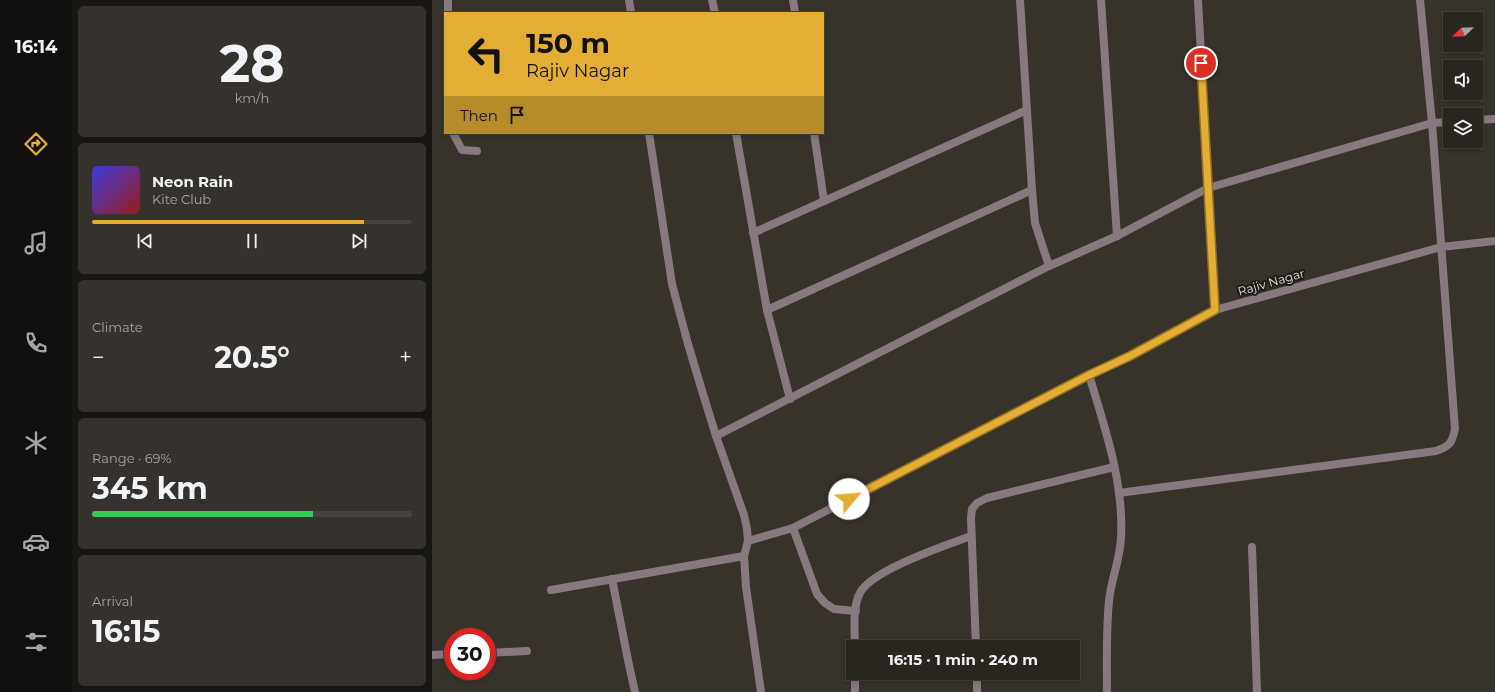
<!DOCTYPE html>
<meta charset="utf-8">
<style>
:root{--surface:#292620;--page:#35322d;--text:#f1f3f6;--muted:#a5a5a5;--line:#45433e;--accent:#e4ae35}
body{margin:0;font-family:Montserrat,sans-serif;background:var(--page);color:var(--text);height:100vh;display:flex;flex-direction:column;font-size:15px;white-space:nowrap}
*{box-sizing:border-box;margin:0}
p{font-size:13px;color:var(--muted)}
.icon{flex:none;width:22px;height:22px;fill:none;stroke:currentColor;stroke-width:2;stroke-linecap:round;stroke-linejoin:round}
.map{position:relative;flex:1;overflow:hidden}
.sheet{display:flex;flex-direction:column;gap:6px;padding:6px;background:#171512;width:360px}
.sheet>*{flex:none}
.top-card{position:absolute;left:12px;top:12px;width:380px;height:122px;border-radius:0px;box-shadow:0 2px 6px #0003,0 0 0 1px var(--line);background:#e4ae35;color:#111;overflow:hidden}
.needle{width:26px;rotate:247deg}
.fabs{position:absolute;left:1011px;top:12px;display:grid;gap:8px}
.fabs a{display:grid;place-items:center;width:40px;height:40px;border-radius:0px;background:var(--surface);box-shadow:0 2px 6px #0003,0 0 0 1px var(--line);font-size:20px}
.speed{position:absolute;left:12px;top:628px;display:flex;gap:8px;font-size:20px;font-weight:700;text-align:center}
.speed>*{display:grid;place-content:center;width:52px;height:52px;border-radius:50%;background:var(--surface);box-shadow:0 2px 6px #0003,0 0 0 1px var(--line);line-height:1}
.speed .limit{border:6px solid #d22;background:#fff;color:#111}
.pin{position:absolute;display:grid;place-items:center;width:34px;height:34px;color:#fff;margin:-17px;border:2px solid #fff;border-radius:50%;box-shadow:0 1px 4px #0007}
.me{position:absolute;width:44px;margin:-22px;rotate:63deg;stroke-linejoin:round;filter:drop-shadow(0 0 3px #0008)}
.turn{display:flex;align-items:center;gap:14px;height:84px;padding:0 16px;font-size:18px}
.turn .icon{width:52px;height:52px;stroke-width:2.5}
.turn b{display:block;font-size:28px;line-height:34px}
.then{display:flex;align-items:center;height:38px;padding:0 16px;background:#0003;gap:8px;font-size:15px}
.big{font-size:30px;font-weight:700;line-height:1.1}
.sheet .card{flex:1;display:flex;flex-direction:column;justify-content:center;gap:6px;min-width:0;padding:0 14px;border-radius:6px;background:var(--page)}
.sheet .dial{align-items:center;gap:0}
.dial b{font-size:52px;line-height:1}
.song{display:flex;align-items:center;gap:12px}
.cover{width:48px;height:48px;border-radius:6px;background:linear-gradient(135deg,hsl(240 70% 55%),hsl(0 70% 35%))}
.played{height:4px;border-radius:2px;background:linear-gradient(90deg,var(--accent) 85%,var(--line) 85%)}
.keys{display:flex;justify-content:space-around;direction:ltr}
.heat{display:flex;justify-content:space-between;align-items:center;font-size:22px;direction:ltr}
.charge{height:6px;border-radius:3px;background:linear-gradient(90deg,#34c759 69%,var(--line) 0)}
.trip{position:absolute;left:414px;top:640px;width:234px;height:40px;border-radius:0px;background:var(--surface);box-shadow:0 2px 6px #0003,0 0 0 1px var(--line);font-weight:700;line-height:40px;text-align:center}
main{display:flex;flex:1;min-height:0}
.menu{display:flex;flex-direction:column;width:72px;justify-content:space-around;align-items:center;background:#100f0d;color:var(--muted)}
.menu .icon{width:28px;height:28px}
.menu .active{color:var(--accent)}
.menu b{font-size:18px;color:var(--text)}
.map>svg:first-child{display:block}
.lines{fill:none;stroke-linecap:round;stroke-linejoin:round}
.street{stroke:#87797f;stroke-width:8}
.route-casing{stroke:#947122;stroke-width:10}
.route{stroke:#e4ae35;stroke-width:7}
.labels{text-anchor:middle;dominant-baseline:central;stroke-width:4;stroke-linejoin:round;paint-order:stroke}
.street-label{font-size:12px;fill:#e6e3de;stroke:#1d1b17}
</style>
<main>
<nav class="menu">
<b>16:14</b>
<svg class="icon active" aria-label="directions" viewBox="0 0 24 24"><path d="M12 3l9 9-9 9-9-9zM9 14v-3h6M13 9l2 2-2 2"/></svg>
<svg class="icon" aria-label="music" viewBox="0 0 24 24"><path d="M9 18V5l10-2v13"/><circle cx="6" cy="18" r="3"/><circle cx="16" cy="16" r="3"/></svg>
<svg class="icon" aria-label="phone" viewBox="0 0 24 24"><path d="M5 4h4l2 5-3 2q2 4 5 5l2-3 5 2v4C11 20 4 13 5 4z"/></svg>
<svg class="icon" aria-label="climate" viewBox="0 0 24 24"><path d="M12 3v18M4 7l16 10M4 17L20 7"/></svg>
<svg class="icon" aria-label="car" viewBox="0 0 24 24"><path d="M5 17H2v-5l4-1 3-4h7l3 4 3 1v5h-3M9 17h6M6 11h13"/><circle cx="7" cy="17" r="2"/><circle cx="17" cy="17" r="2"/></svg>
<svg class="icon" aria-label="filters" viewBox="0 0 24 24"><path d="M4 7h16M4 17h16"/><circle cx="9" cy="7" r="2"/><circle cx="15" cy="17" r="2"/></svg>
</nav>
<section class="sheet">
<div class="card dial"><b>28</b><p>km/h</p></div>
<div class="card">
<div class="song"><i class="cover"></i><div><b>Neon Rain</b><p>Kite Club</p></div></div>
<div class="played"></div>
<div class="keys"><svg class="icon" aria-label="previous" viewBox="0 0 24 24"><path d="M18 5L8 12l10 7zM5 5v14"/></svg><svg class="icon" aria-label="pause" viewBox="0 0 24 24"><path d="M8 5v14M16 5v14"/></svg><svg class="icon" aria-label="next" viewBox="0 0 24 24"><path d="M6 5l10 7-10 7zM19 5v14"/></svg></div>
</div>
<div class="card"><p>Climate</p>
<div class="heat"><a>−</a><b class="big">20.5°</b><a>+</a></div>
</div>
<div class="card"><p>Range · 69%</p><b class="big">345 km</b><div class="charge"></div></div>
<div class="card"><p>Arrival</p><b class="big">16:15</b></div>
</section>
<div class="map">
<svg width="1063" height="692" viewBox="0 0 1063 692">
<rect width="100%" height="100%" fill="#37332b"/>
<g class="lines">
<g class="street">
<polyline points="16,0 16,13"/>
<polyline points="197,0 199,13"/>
<polyline points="280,0 283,13"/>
<polyline points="361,0 363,13"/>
<polyline points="669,0 685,236"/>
<polyline points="766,0 783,310"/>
<polyline points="1044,120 1063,119"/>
<polyline points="21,133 30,150 45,151"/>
<polyline points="217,133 240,284 256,344 271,394 284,436 312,515 315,529 316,541 312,556 314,587 329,692"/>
<polyline points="304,133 335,310 600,190 588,0"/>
<polyline points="382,133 392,201"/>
<polyline points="600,190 603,223 617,266"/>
<polyline points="321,233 595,110"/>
<polyline points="335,310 358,399"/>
<path d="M657,375C673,428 692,483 689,538C688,560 679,580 677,601C674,631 675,662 675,692"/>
<polyline points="284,436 617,266 685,236 776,188 1000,123 1018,122"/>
<path d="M687,493L1004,451C1018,446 1020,443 1023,429L1000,123L988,0"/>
<polyline points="361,528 385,594 393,603 402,609 424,611"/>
<polyline points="316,541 361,528 657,375 698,356 783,310 1009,247 1063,241"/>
<polyline points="820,547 825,692"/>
<polyline points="180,579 197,665 203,692"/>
<polyline points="119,590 312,556"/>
<path d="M423,647C423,630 420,608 428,593C439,570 515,545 539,536"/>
<polyline points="544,647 539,518 540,509 545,503 555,498 682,467"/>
<polyline points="55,653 95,651"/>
<polyline points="0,655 21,654"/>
<polyline points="423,673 423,692"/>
<polyline points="545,673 545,692"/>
</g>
</g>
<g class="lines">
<defs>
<polyline id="route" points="417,499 657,375 698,356 783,310 769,63"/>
</defs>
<use href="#route" class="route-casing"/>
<use href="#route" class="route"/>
</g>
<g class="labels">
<g class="street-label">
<text transform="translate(839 282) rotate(-16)">Rajiv Nagar</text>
</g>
</g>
</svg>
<div class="fabs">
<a><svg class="needle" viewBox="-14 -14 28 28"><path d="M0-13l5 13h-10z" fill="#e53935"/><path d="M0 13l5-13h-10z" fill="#a5a5a5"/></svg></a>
<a><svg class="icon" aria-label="sound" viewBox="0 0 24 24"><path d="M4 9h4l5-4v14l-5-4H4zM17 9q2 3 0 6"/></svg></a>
<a><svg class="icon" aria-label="layers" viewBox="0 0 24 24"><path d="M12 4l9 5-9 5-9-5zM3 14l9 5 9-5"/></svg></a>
</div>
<div class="speed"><div class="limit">30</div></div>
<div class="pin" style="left:769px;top:63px;background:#d93025"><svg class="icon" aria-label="arrive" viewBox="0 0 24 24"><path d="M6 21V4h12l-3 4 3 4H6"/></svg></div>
<svg class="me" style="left:417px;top:499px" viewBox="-20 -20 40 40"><circle r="19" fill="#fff"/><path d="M0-13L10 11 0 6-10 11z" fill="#e4ae35"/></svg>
<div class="trip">16:15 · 1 min · 240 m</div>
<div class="top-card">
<div class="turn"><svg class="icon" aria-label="left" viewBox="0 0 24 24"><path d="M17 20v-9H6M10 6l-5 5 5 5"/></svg><div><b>150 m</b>Rajiv Nagar</div></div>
<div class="then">Then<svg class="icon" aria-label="arrive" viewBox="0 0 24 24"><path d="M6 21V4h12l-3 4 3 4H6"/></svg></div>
</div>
</div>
</main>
